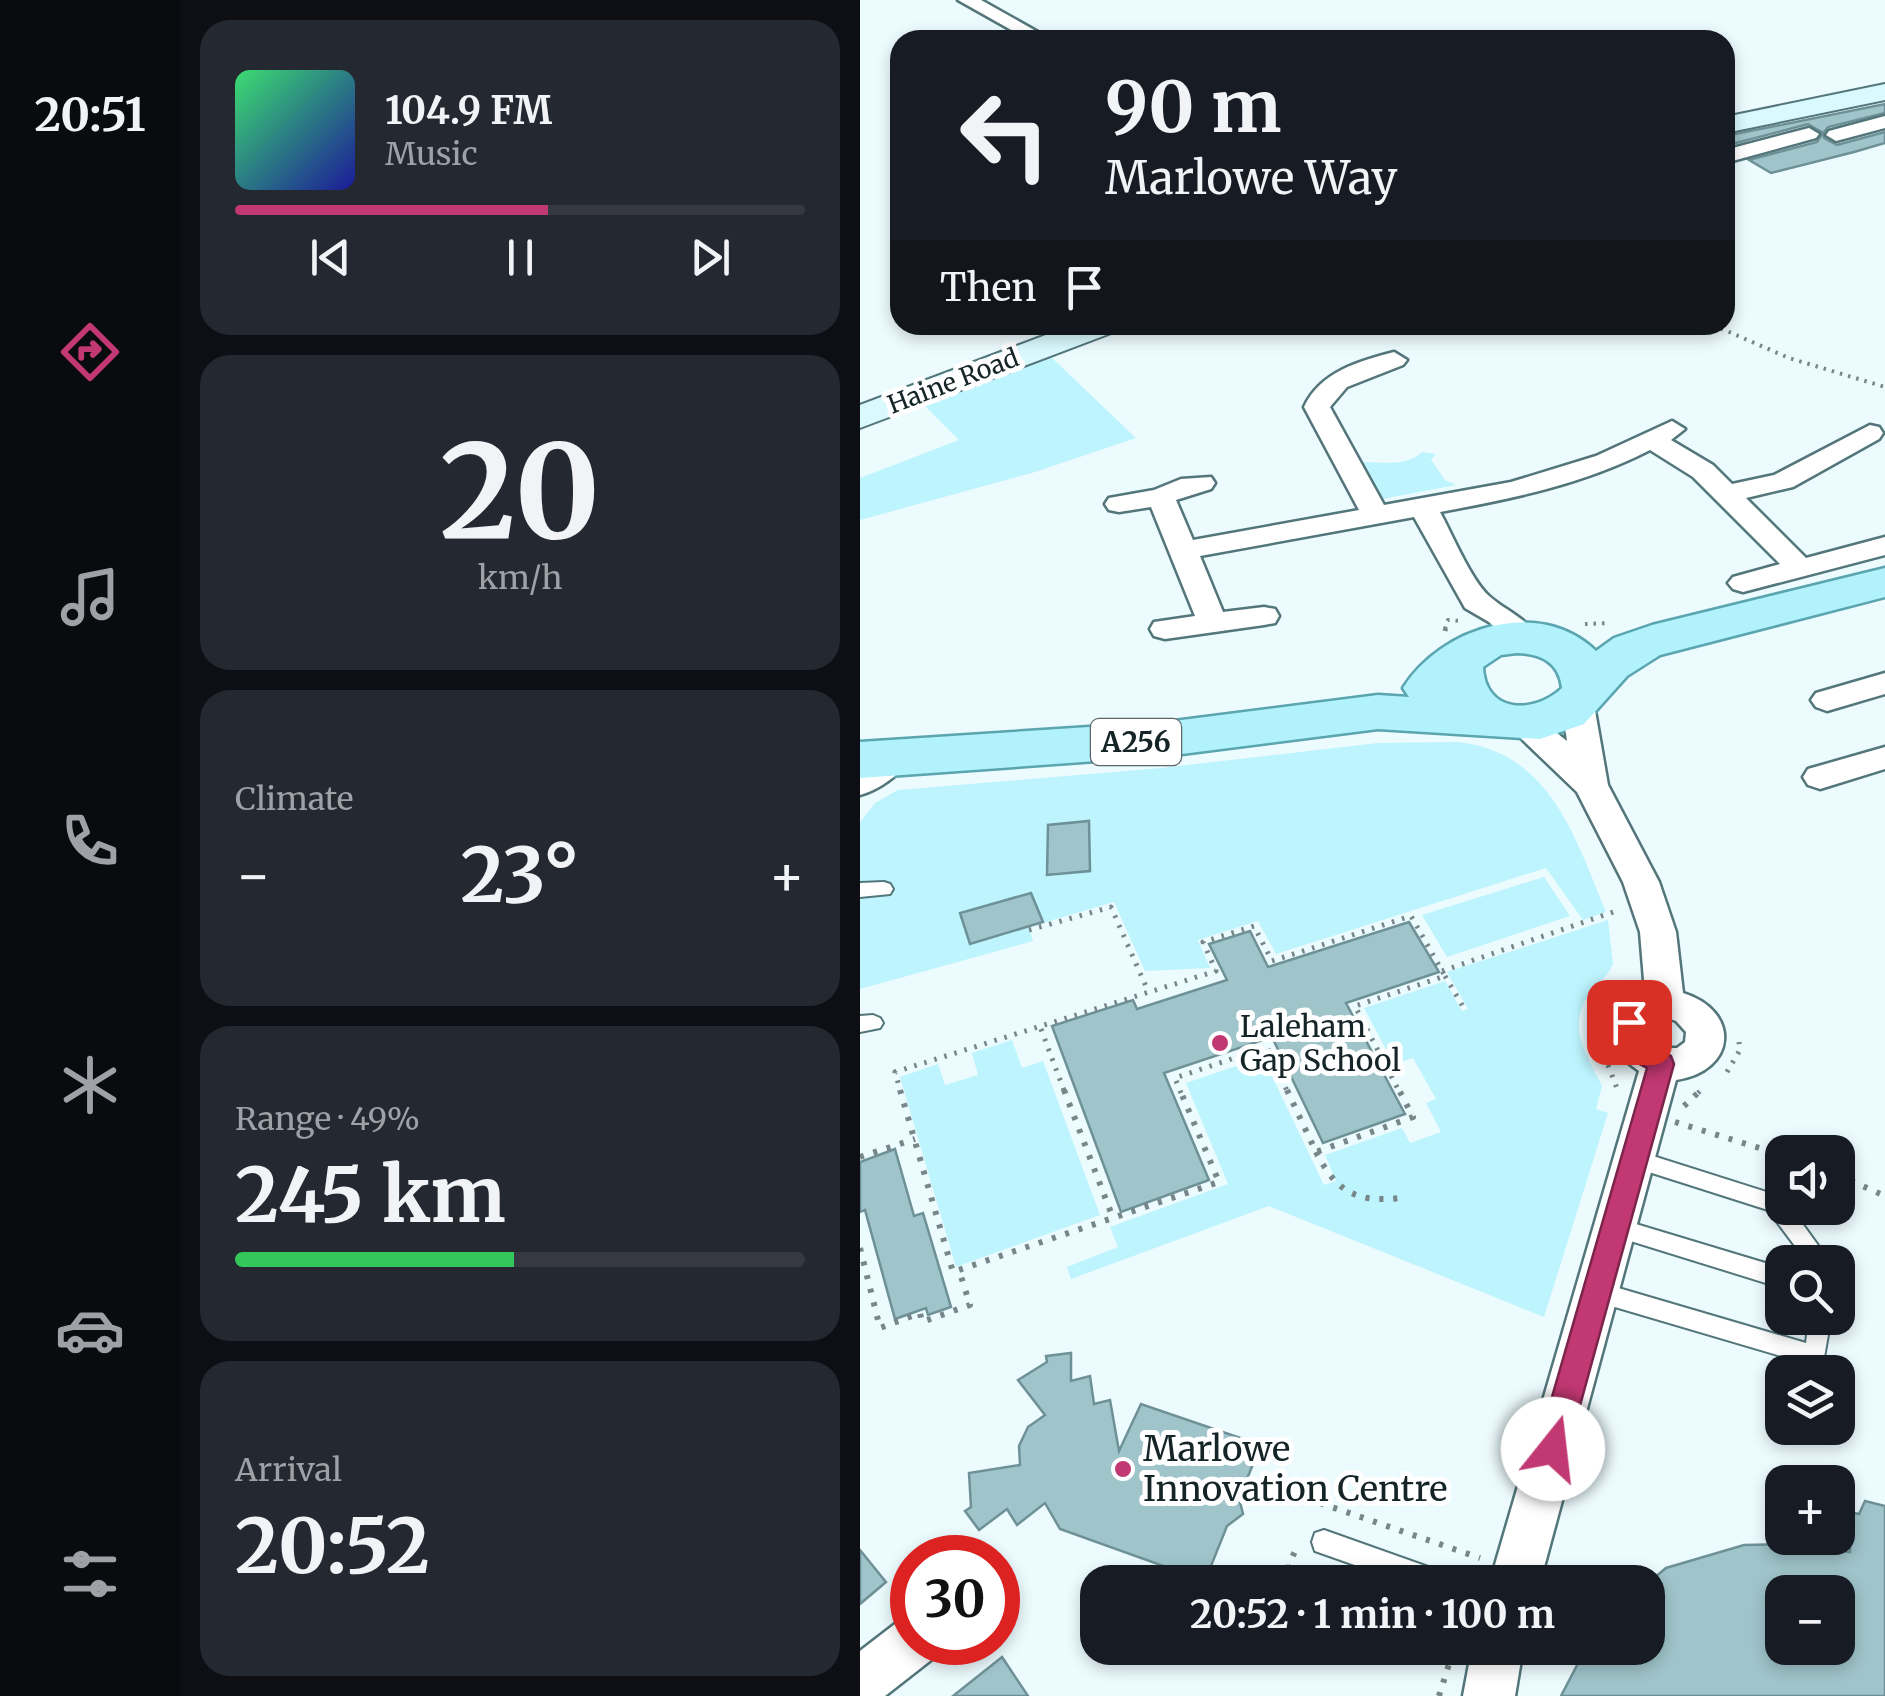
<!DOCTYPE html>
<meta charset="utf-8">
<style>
:root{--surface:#171b24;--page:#242831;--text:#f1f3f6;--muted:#9ea1a6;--line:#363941;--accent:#c13872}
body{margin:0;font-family:Merriweather,serif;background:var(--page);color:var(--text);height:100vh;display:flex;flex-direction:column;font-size:38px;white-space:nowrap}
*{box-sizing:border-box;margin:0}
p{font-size:32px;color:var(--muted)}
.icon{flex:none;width:55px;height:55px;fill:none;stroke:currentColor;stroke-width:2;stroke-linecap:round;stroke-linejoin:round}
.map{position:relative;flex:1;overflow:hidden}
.side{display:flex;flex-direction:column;gap:20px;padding:20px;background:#0d0f14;width:680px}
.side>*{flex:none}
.top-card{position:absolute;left:30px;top:30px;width:845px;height:305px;border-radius:30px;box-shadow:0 5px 15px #0003;background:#171b24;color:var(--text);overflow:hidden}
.tools{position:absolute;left:905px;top:1135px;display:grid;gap:20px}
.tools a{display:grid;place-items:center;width:90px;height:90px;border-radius:20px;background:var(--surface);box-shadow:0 5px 15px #0003;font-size:50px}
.speed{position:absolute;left:30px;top:1535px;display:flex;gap:20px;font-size:50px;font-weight:700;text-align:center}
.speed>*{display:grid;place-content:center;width:130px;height:130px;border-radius:50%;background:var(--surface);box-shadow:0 5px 15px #0003;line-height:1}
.speed .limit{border:15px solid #d22;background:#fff;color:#111}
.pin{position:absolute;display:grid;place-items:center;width:85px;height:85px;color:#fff;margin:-42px;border-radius:20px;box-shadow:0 5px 15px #0006}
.me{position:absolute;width:110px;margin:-55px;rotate:16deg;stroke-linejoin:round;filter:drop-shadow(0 0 8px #0008)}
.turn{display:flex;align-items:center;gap:35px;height:210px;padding:0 50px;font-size:45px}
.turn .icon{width:130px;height:130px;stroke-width:2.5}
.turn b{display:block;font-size:70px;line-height:85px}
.then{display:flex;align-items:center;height:95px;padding:0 50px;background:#0003;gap:20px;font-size:38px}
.big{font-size:75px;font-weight:700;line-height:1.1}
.side .widget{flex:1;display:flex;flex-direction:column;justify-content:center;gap:15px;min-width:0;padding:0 35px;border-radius:30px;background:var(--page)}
.side .dial{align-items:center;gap:0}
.dial b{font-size:130px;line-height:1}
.song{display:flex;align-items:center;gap:30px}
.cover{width:120px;height:120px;border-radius:15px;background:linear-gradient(135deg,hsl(140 70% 55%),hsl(240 70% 35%))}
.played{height:10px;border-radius:5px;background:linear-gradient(90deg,var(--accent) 55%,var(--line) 55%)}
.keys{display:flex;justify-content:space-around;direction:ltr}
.heat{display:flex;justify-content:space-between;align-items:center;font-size:55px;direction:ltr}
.charge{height:15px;border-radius:8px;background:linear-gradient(90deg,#34c759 49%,var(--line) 0)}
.trip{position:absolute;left:220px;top:1565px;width:585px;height:100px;border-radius:30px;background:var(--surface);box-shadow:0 5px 15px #0003;font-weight:700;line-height:100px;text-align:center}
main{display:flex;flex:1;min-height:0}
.dock{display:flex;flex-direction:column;width:180px;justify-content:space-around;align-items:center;background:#090b0e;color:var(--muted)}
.dock .icon{width:70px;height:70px}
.dock .active{color:var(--accent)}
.dock b{font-size:45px;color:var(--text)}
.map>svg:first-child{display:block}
.green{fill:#bdf4fd}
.building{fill:#9fc4ca;stroke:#6e9197;stroke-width:2.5;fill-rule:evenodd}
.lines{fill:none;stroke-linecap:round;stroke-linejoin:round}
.lane-casing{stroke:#53767b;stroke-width:4}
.street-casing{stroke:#53767b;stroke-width:5}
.secondary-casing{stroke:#53767b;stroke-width:4}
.primary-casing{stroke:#5aa5b0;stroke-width:5}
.path-far2{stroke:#778688;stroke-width:4;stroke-dasharray:2.5 6;stroke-linecap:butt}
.path-far1{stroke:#778688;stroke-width:5;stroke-dasharray:2.5 8;stroke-linecap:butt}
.path{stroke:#778688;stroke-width:6;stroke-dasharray:4 10;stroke-linecap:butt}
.lane{fill:#fff;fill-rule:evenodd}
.street{fill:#fff;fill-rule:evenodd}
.secondary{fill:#d9f9fe;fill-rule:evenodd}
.primary{fill:#b2f2fd;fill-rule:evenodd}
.route{fill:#c13872;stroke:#7d244a;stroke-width:2.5}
.poi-dot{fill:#c13872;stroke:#fff;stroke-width:4}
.labels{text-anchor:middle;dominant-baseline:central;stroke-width:10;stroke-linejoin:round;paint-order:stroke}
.far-street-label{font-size:25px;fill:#152426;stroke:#fff}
.shield{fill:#fff;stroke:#5b6667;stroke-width:2.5}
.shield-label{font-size:28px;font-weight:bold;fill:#152426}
.poi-label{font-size:30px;fill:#152426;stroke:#fff;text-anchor:start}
.near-poi-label{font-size:35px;fill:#152426;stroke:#fff;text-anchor:start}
</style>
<main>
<nav class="dock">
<b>20:51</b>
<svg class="icon active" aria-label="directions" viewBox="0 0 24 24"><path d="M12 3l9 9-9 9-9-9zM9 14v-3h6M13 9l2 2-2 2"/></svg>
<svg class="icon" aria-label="music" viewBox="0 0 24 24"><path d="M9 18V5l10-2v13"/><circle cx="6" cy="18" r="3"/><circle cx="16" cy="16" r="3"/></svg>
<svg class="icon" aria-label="phone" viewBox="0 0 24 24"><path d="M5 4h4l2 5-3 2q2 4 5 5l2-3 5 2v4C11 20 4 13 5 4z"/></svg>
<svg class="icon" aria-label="climate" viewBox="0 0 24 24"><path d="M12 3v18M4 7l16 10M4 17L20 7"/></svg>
<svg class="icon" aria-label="car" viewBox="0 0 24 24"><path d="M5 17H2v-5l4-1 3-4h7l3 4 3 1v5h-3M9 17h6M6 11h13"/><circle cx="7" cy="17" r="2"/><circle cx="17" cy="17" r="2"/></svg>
<svg class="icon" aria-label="filters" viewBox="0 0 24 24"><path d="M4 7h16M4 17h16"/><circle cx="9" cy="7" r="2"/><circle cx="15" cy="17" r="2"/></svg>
</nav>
<section class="side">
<div class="widget">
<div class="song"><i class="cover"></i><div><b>104.9 FM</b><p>Music</p></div></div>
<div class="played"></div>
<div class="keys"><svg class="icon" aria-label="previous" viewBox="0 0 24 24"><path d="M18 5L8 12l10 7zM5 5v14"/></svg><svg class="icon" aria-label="pause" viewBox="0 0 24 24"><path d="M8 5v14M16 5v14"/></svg><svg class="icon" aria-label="next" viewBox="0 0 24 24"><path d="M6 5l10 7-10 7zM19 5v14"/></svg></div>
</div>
<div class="widget dial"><b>20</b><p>km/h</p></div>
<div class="widget"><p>Climate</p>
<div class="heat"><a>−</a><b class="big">23°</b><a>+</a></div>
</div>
<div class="widget"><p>Range · 49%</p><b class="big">245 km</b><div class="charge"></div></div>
<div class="widget"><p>Arrival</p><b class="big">20:52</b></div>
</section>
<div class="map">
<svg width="1025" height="1696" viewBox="0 0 1025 1696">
<rect width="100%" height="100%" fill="#ecfbfe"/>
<g class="green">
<polygon points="180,354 192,358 276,438 175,472 0,520 0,478 99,440 60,401"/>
<path d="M562,452L576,454L571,460L585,480L596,485L522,499L502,462C521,462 547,467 562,452Z"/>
<path d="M598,742C690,752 715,837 746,912L723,920L686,868L416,954L398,921L338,940L350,968L285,971L254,902L169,927L173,941L0,989V822L15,803L38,790L301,768L518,743Z"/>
<polygon points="684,877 710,916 587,957 562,915"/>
<path d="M748,920L753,964C747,978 736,984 728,996C707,1028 727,1056 742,1086L736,1109L748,1113L684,1317L409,1206L211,1279L207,1267L258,1247L250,1227L368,1184L326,1083L403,1057L464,1185L476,1181L465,1155L542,1128L550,1143L581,1132L566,1103L576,1099L553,1058L534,1064L504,1008L585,981L602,1011L608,1009L587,972Z"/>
<polygon points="152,1040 162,1068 183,1061 240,1215 96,1267 40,1077 78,1064 85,1085 118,1075 112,1053"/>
</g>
<g class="building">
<polygon points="1025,104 1025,113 968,127 963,133 964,138 977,145 1025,132 1025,143 994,152 911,173 889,160 957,142 963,133 948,124 865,146 865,136"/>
<polygon points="229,821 230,871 187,875 188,825"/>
<polygon points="171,893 183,922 110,944 100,913"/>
<polygon points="549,922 579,972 486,1003 545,1114 463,1143 412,1037 304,1073 349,1180 261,1212 192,1026 273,1000 277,1009 367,980 349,944 390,931 408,967"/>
<polygon points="35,1149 54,1216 63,1213 91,1307 68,1315 66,1308 35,1319 5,1210 0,1212 0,1162"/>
<polygon points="211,1353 211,1381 230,1376 234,1404 250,1400 259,1451 281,1404 401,1445 379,1498 383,1514 367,1526 345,1581 200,1529 185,1503 157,1525 147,1509 119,1530 105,1511 111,1507 109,1473 160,1465 159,1446 168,1427 185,1415 158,1380 187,1362 186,1356"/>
<path d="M1005,1501L1025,1506V1696H701L726,1648H788V1583L806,1568L884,1545L938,1544L990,1552V1512L999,1514ZM922,1592H978V1648H922Z"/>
<polygon points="0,1550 26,1582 0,1604"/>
<polygon points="142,1657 168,1696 93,1696"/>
</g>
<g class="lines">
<defs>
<g id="lane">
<polygon points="24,882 30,884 33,889 30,894 0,897 0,883"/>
<polygon points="13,1015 20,1018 23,1023 20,1028 0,1032 0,1016"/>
<polygon points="774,1150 922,1197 922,1208 931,1208 970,1262 947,1262 908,1210 767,1165 764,1159 767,1153"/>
<polygon points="756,1218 922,1268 922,1288 748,1234 745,1227 748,1220"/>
<polygon points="738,1282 946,1343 949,1318 971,1318 963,1363 955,1366 738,1302 730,1299 727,1292 730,1285"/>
<polygon points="464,1530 585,1573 588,1582 543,1582 455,1551 452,1542 455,1533"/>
</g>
<g id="street">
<polygon points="98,0 121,0 192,40 169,40"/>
<polygon points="1025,116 1025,128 976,141 966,135 969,131"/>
<polygon points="949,128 959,134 956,138 865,163 865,150"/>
<path d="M534,352L547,360L543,365L487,387L470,407L524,505L651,482L736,456L812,421L825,429L811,440L853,465L872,484L914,475L1010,425L1019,427L1023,433L1019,439L933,487L886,498L946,558L1025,537V555L883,592L873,589L868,583L873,577L920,564L833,477L790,450C724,484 652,499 580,512C592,534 611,580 629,596C646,611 665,617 678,637L674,644H652L629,622L605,608L554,517L340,556L363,612L404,607L415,609L419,616L415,623L404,625L305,639L294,636L290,629L294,622L335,616L291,507L259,512L249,510L245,504L249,498L294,490L321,479L351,477L355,483L351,489L316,500L333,540L499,510L444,407C460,372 499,361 534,352Z"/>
<polygon points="1025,673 1025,694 967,711 956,707 951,700 956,693"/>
<path d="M718,694L729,697L734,705L748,785L799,882L816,932L823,993C881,1011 877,1071 816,1080L680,1582H630L779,1071L763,1059L750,1034C752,1010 763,999 785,992L780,932L763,882L717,792L644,722L649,714C672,708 689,728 707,741L702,705L707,697ZM805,1017L816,1021L826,1032L825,1042L817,1048H805L789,1033L794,1020Z"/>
<polygon points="1025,747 1025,769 960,789 948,785 943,777 948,769"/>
<path d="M33,748L45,751L50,759C40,775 18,790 0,795V766Z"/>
<polygon points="52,1617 52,1642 78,1642 71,1660 25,1696 0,1696 0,1651 35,1624"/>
<polygon points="612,1648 663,1648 655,1696 603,1696"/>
</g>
<g id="secondary">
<polygon points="1025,84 1025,100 865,133 865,117"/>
<polygon points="212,325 259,325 254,332 0,428 0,405"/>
</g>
<path id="primary" d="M1025,568V597L800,655L767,676L724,724L680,739L518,729L306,756L0,778V742L306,722L518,695L549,697L543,688C581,627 679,596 736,651L754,638L792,625ZM657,653C681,654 699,662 702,688C673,715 625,713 623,667L641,655Z"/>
</defs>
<use href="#lane" class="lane-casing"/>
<use href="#street" class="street-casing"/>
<use href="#secondary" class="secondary-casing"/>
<use href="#primary" class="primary-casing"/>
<g class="path-far2">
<polyline points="853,325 929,358 1025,387"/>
<polyline points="725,624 749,623"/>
<polyline points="585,629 588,620 600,621"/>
</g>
<g class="path-far1">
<polyline points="585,631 586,627"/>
<polyline points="169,930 251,907 288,991"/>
<polyline points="582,971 759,910"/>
<polyline points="585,976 605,1010"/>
<polyline points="181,1029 205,1093"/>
<polyline points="748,1065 758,1091"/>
<polyline points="867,1072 880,1050 879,1042"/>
<polyline points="41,1093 35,1072 356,971 343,942 394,926 412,961 551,916 585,976 495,1006 540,1093"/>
<polyline points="321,1093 315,1078 407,1047 428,1093"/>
<polyline points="838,1093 841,1090"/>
</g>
<g class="path">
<polyline points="40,1090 93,1272 359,1182 320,1090"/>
<polyline points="204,1090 253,1218"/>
<polyline points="427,1090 456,1152 553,1117 539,1090"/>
<polyline points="824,1106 841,1090"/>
<polyline points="815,1122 922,1155"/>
<path d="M456,1152C476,1191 495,1203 540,1198"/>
<polyline points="0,1157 55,1139"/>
<polyline points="978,1175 1025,1196"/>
<polyline points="0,1248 20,1328 60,1313 62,1322 110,1305 99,1270"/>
<polyline points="460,1503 620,1558"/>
<polyline points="428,1567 471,1582"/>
<polyline points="422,1582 435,1551"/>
<polyline points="579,1696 594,1648"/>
</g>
<use href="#lane" class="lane"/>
<use href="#street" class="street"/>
<use href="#secondary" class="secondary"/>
<use href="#primary" class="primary"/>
</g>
<polygon class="route" points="769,1013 778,1015 787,1045 811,1056 814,1064 708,1449 704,1459 693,1464 682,1459 677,1449 787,1068 770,1059 755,1033 760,1015"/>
<g class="poi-dot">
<circle cx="360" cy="1043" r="10"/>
<circle cx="263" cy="1469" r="10"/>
</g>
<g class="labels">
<g class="far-street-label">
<text transform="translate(93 381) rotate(-21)">Haine Road</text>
</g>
<rect class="shield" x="231" y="719" width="90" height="46" rx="8"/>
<g class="shield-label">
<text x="276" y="742">A256</text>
</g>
<g class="poi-label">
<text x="380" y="1026">Laleham<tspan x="380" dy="34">Gap School</tspan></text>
</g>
<g class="near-poi-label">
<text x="283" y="1449">Marlowe<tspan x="283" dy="40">Innovation Centre</tspan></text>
</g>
</g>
</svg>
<div class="tools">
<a><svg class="icon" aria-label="sound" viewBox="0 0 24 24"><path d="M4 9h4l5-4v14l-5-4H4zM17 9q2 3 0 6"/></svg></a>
<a><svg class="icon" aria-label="search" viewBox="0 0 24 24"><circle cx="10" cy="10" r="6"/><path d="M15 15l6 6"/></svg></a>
<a><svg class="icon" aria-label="layers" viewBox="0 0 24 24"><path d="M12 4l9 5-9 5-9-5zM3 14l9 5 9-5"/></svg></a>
<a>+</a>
<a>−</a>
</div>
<div class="speed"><div class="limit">30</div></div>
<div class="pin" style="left:769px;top:1022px;background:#d93025"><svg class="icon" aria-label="arrive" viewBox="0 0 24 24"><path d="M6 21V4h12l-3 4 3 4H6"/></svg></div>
<svg class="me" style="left:693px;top:1449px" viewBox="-20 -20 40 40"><circle r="19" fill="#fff"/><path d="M0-13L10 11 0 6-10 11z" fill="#c13872"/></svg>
<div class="trip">20:52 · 1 min · 100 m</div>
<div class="top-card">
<div class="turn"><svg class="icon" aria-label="left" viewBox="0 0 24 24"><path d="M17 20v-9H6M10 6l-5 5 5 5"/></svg><div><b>90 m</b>Marlowe Way</div></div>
<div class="then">Then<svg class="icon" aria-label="arrive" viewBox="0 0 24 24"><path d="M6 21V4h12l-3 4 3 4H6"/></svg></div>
</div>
</div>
</main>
